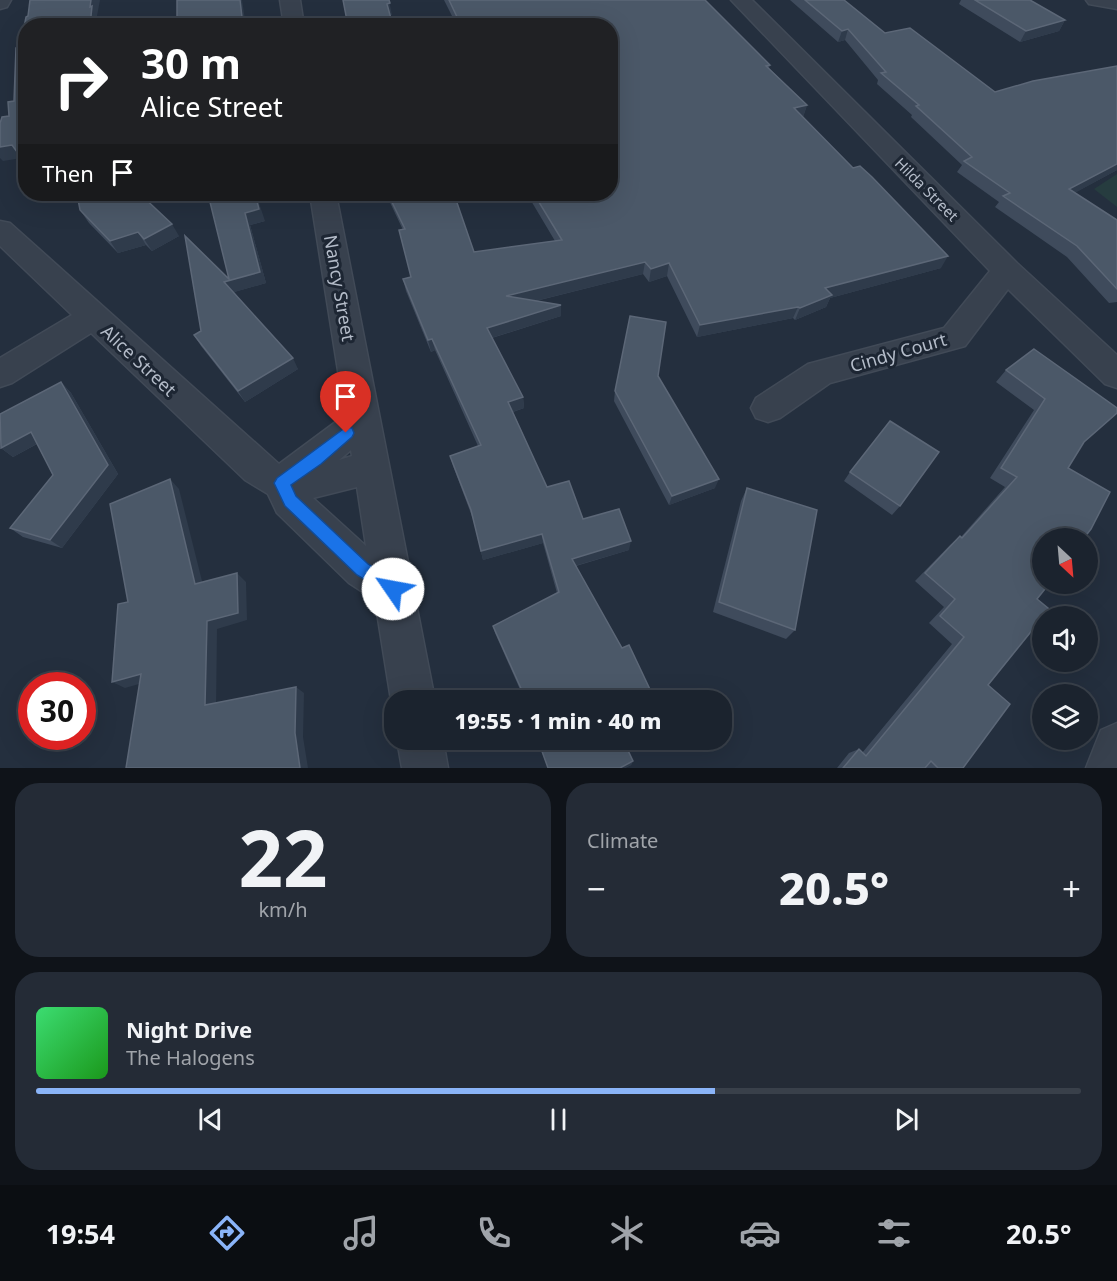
<!DOCTYPE html>
<meta charset="utf-8">
<style>
:root{--surface:#1b232e;--page:#242b36;--text:#f1f3f6;--muted:#a0a4aa;--line:#39404a;--accent:#8ab4f8}
body{margin:0;font-family:"Noto Sans",sans-serif;background:var(--page);color:var(--text);height:100vh;display:flex;flex-direction:column;font-size:22px;white-space:nowrap}
*{box-sizing:border-box;margin:0}
p{font-size:20px;color:var(--muted)}
.icon{flex:none;width:33px;height:33px;fill:none;stroke:currentColor;stroke-width:2;stroke-linecap:round;stroke-linejoin:round}
.map{position:relative;height:768px;overflow:hidden}
.panel{display:flex;flex-direction:column;gap:15px;padding:15px;background:#0f1319;flex:1}
.panel>*{flex:none}
.top-card{position:absolute;left:18px;top:18px;width:600px;height:183px;border-radius:24px;box-shadow:0 6px 24px #0002,0 0 0 2px var(--line);background:#202124;color:#fff;overflow:hidden}
.needle{width:39px;rotate:154deg}
.buttons{position:absolute;left:1032px;top:528px;display:grid;gap:12px}
.buttons a{display:grid;place-items:center;width:66px;height:66px;border-radius:50%;background:var(--surface);box-shadow:0 6px 24px #0002,0 0 0 2px var(--line);font-size:30px}
.speed{position:absolute;left:18px;top:672px;display:flex;gap:12px;font-size:30px;font-weight:700;text-align:center}
.speed>*{display:grid;place-content:center;width:78px;height:78px;border-radius:50%;background:var(--surface);box-shadow:0 6px 24px #0002,0 0 0 2px var(--line);line-height:1}
.speed .limit{border:9px solid #d22;background:#fff;color:#111}
.pin{position:absolute;display:grid;place-items:center;width:51px;height:51px;color:#fff;margin:-62px -26px;border-radius:50% 50% 50% 0;rotate:-45deg;box-shadow:0 0 6px #0007}
.pin .icon{rotate:45deg}
.me{position:absolute;width:66px;margin:-33px;rotate:303deg;stroke-linejoin:round;filter:drop-shadow(0 0 4px #0008)}
.turn{display:flex;align-items:center;gap:21px;height:126px;padding:0 24px;font-size:27px}
.turn .icon{width:78px;height:78px;stroke-width:2.5}
.turn b{display:block;font-size:42px;line-height:51px}
.then{display:flex;align-items:center;height:57px;padding:0 24px;background:#0003;gap:12px;font-size:22px}
.big{font-size:45px;font-weight:800;line-height:1.1}
.panel .widget{flex:1;display:flex;flex-direction:column;justify-content:center;gap:9px;min-width:0;padding:0 21px;border-radius:24px;background:var(--page)}
.panel .dial{align-items:center;gap:0}
.dial b{font-size:78px;line-height:1}
.song{display:flex;align-items:center;gap:18px}
.cover{width:72px;height:72px;border-radius:9px;background:linear-gradient(135deg,hsl(140 70% 55%),hsl(120 70% 35%))}
.played{height:6px;border-radius:3px;background:linear-gradient(90deg,var(--accent) 65%,var(--line) 65%)}
.keys{display:flex;justify-content:space-around;direction:ltr}
.heat{display:flex;justify-content:space-between;align-items:center;font-size:33px;direction:ltr}
.panel .tiles{flex:1;display:grid;gap:15px;grid-template-columns:1fr 1fr}
.widget:last-child{grid-column:span 2}
.trip{position:absolute;left:384px;top:690px;width:348px;height:60px;border-radius:24px;background:var(--surface);box-shadow:0 6px 24px #0002,0 0 0 2px var(--line);font-weight:800;line-height:60px;text-align:center}
.dock{display:flex;height:96px;justify-content:space-around;align-items:center;background:#0b0e12;color:var(--muted)}
.dock .icon{width:42px;height:42px}
.dock .current{color:var(--accent)}
.dock b{font-size:27px;color:var(--text)}
.map>svg:first-child{display:block}
.green{fill:#263c3f}
.lines{fill:none;stroke-linecap:round;stroke-linejoin:round}
.street-casing{stroke:#414a57;stroke-width:3}
.street{fill:#38414e;fill-rule:evenodd}
.wall{fill:#3f4b5c}
.shaded-wall{fill:#2f3b4b}
.building{fill:#4b5868;stroke:#5c6777;stroke-width:1.5}
.route{fill:#1a73e8;stroke:#114b97;stroke-width:1.5}
.labels{text-anchor:middle;dominant-baseline:central;stroke-width:6;stroke-linejoin:round;paint-order:stroke}
.far-street-label{font-size:15px;fill:#b4bcc9;stroke:#1d2633}
.street-label{font-size:18px;fill:#b4bcc9;stroke:#1d2633}
</style>
<div class="map">
<svg width="1117" height="768" viewBox="0 0 1117 768">
<rect width="100%" height="100%" fill="#242f3e"/>
<polygon class="green" points="1117,174 1117,207 1094,189"/>
<g class="lines">
<defs>
<g id="street">
<polygon points="0,0 11,0 7,7 0,9"/>
<polygon points="280,0 300,0 304,26 284,26"/>
<polygon points="731,0 752,0 1017,263 1117,355 1117,388 1105,384 1008,289 965,346 830,383 780,418 768,422 756,418 751,408 756,398 808,364 944,328 990,271"/>
<polygon points="1086,0 1117,0 1117,9 1089,4"/>
<path d="M310,194H336L435,700H394V709L391,700L375,600L349,583L277,513L268,494L245,480L91,333L12,383L0,387V358L72,315L0,246V221L10,223L279,464L345,415ZM351,450L352,456L339,460ZM357,487L366,546L313,498Z"/>
<polygon points="1117,723 1117,768 1086,768 1101,730"/>
<polygon points="397,740 443,740 448,768 402,768"/>
</g>
</defs>
<use href="#street" class="street-casing"/>
<use href="#street" class="street"/>
</g>
<g class="wall">
<polygon points="444,0 705,0 770,65 769,68 807,105 803,117 941,268 830,298 826,307 795,320 793,318 697,337 667,276 649,282 643,274 536,301 561,305 561,316 492,338 523,397 524,408 513,412 547,487 583,519 629,550 576,566 622,648 655,700 523,700 521,694 522,694 495,633 493,626 557,593 543,543 483,560 473,519 453,466 450,456 478,446 435,350 431,352 406,291 403,279 411,277 403,230 386,194 464,194 464,196 455,198 474,252 555,241 527,194 610,194 610,26 457,26"/>
<polygon points="790,0 844,0 885,33 995,92 1117,66 1117,170 1074,193 1117,220 1117,302 1109,303 1067,257 995,207 999,202 957,172 962,165 911,117 912,115 877,84 878,80 845,40 838,42"/>
<polygon points="961,0 1030,0 1065,20 1059,31 1020,42 959,4"/>
<polygon points="208,194 265,221 250,225 266,283 234,292 298,369 245,402 201,346 194,335 201,331 229,279"/>
<polygon points="80,210 179,236 152,251 146,245 118,253 89,223"/>
<polygon points="1034,349 1084,442 1068,468 1037,599 988,685 963,768 837,768 849,753 859,749 862,753 952,644 929,623 944,607 915,581 950,545 960,536 961,537 1005,487 990,478 1034,410 996,382 1006,370"/>
<polygon points="61,382 71,393 118,474 62,548 23,537 10,528 53,475 37,444 13,457 1,448"/>
<polygon points="615,391 715,488 669,505 614,401"/>
<polygon points="850,472 900,506 892,515 844,481"/>
<polygon points="747,488 795,630 786,639 713,612 741,501"/>
<polygon points="537,740 623,740 633,761 631,765 625,768 548,768"/>
</g>
<g class="shaded-wall">
<polygon points="91,0 100,0 97,16 98,18 97,26 90,26 90,7"/>
<polygon points="240,0 242,0 246,26 243,26"/>
<polygon points="389,0 392,15 389,15 387,4"/>
<polygon points="1065,20 1059,31 1020,42 1026,31"/>
<polygon points="848,29 845,40 838,42 842,31"/>
<polygon points="807,105 803,117 794,108"/>
<polygon points="12,145 22,158 3,161 0,158 0,147"/>
<polygon points="1117,164 1117,170 1060,201 1069,189"/>
<polygon points="47,194 66,194 51,199"/>
<polygon points="255,194 256,194 265,221 250,225 266,283 231,293 224,282 260,272 245,213"/>
<polygon points="452,194 464,194 464,196 453,199"/>
<polygon points="172,224 179,236 152,251 144,239"/>
<polygon points="138,232 146,245 118,253 110,241"/>
<polygon points="948,256 941,268 830,298 826,307 795,320 800,308 825,288"/>
<polygon points="645,262 643,274 507,308 506,296"/>
<polygon points="669,263 667,276 649,282 651,269"/>
<polygon points="561,305 561,316 488,339 487,328"/>
<polygon points="798,307 793,318 697,337 700,325"/>
<polygon points="432,339 435,350 431,352 428,340"/>
<polygon points="293,358 298,369 245,402 238,391"/>
<polygon points="61,382 71,393 118,474 62,548 50,540"/>
<polygon points="523,397 524,408 509,413 508,402"/>
<polygon points="31,432 42,441 13,457 1,448"/>
<polygon points="170,479 179,489 205,593 195,584"/>
<polygon points="719,479 715,488 669,505 672,496"/>
<polygon points="542,534 543,543 483,560 481,551"/>
<polygon points="631,541 629,550 571,567 572,559"/>
<polygon points="237,573 246,582 247,620 217,629 216,711 205,705 207,621"/>
<polygon points="141,674 153,680 125,688 112,682"/>
<polygon points="296,687 304,693 303,737 308,768 300,768 295,733"/>
<polygon points="633,761 631,765 625,768 620,768"/>
</g>
<g class="building">
<polygon points="30,0 91,0 90,7 92,6 90,26 26,26 26,164 12,145 0,147 0,123 2,117 9,116 8,102 14,101 16,48 20,48 26,17 28,16"/>
<polygon points="177,0 240,0 243,26 177,26"/>
<polygon points="343,0 389,0 390,3 387,4 393,26 348,26"/>
<polygon points="449,0 705,0 770,65 766,66 807,105 794,108 853,168 860,166 872,177 948,256 825,288 832,295 800,308 798,307 700,325 669,263 651,269 645,262 506,296 561,305 487,328 523,397 508,402 547,487 569,481 583,519 619,509 631,541 572,559 622,648 629,645 655,700 524,700 521,694 523,693 493,626 559,592 542,534 481,551 471,510 450,456 481,445 432,339 428,340 403,279 411,277 399,230 405,229 388,194 454,194 474,252 562,240 534,194 610,194 610,26 462,26 458,19"/>
<polygon points="805,0 844,0 885,33 910,28 995,92 1033,81 1117,66 1117,164 1069,189 1117,220 1117,289 1077,246 1003,196 1010,193 964,161 972,157 916,106 919,105 881,73 886,72 848,29 842,31"/>
<polygon points="975,0 1030,0 1065,20 1026,31"/>
<polygon points="77,194 136,194 137,195 137,194 140,194 172,224 144,239 138,232 110,241 80,210"/>
<polygon points="208,194 255,194 259,209 245,213 260,272 224,282 293,358 238,391 194,335 201,331 185,236 229,279"/>
<polygon points="630,316 666,322 658,376 719,479 672,496 615,391"/>
<polygon points="1034,349 1117,408 1117,413 1084,442 1068,468 1110,492 1091,529 1084,538 1042,538 1042,584 1049,584 1037,599 1049,609 1044,616 1042,616 1042,618 988,685 1010,704 963,768 938,768 931,761 925,768 843,768 859,749 866,756 964,637 940,616 955,599 925,573 960,536 962,538 1017,477 1001,468 1045,399 1006,370"/>
<polygon points="61,382 108,465 50,540 10,528 53,475 31,432 1,448 0,414"/>
<polygon points="890,421 939,452 900,506 850,472"/>
<polygon points="170,479 195,584 237,573 238,613 207,621 205,705 296,687 295,733 300,768 126,768 141,674 112,682 118,604 128,602 110,504"/>
<polygon points="747,488 817,510 795,630 719,602"/>
<polygon points="538,740 623,740 633,761 620,768 548,768"/>
</g>
<polygon class="route" points="346,427 352,428 354,433 352,437 321,464 291,485 296,496 368,564 399,583 401,589 399,595 393,597 357,575 285,506 274,483 277,478"/>
<g class="labels">
<g class="far-street-label">
<text transform="translate(927 189) rotate(45)">Hilda Street</text>
</g>
<g class="street-label">
<text transform="translate(340 288) rotate(80)">Nancy Street</text>
<text transform="translate(898 352) rotate(-16)">Cindy Court</text>
<text transform="translate(139 360) rotate(43)">Alice Street</text>
</g>
</g>
</svg>
<div class="buttons">
<a><svg class="needle" viewBox="-14 -14 28 28"><path d="M0-13l5 13h-10z" fill="#e53935"/><path d="M0 13l5-13h-10z" fill="#a0a4aa"/></svg></a>
<a><svg class="icon" aria-label="sound" viewBox="0 0 24 24"><path d="M4 9h4l5-4v14l-5-4H4zM17 9q2 3 0 6"/></svg></a>
<a><svg class="icon" aria-label="layers" viewBox="0 0 24 24"><path d="M12 4l9 5-9 5-9-5zM3 14l9 5 9-5"/></svg></a>
</div>
<div class="speed"><div class="limit">30</div></div>
<div class="pin" style="left:346px;top:433px;background:#d93025"><svg class="icon" aria-label="arrive" viewBox="0 0 24 24"><path d="M6 21V4h12l-3 4 3 4H6"/></svg></div>
<svg class="me" style="left:393px;top:589px" viewBox="-20 -20 40 40"><circle r="19" fill="#fff"/><path d="M0-13L10 11 0 6-10 11z" fill="#1a73e8"/></svg>
<div class="trip">19:55 · 1 min · 40 m</div>
<div class="top-card">
<div class="turn"><svg class="icon" aria-label="right" viewBox="0 0 24 24"><path d="M7 20v-9h11M14 6l5 5-5 5"/></svg><div><b>30 m</b>Alice Street</div></div>
<div class="then">Then<svg class="icon" aria-label="arrive" viewBox="0 0 24 24"><path d="M6 21V4h12l-3 4 3 4H6"/></svg></div>
</div>
</div>
<section class="panel">
<div class="tiles">
<div class="widget dial"><b>22</b><p>km/h</p></div>
<div class="widget"><p>Climate</p>
<div class="heat"><a>−</a><b class="big">20.5°</b><a>+</a></div>
</div>
<div class="widget">
<div class="song"><i class="cover"></i><div><b>Night Drive</b><p>The Halogens</p></div></div>
<div class="played"></div>
<div class="keys"><svg class="icon" aria-label="previous" viewBox="0 0 24 24"><path d="M18 5L8 12l10 7zM5 5v14"/></svg><svg class="icon" aria-label="pause" viewBox="0 0 24 24"><path d="M8 5v14M16 5v14"/></svg><svg class="icon" aria-label="next" viewBox="0 0 24 24"><path d="M6 5l10 7-10 7zM19 5v14"/></svg></div>
</div>
</div>
</section>
<nav class="dock">
<b>19:54</b>
<svg class="icon current" aria-label="directions" viewBox="0 0 24 24"><path d="M12 3l9 9-9 9-9-9zM9 14v-3h6M13 9l2 2-2 2"/></svg>
<svg class="icon" aria-label="music" viewBox="0 0 24 24"><path d="M9 18V5l10-2v13"/><circle cx="6" cy="18" r="3"/><circle cx="16" cy="16" r="3"/></svg>
<svg class="icon" aria-label="phone" viewBox="0 0 24 24"><path d="M5 4h4l2 5-3 2q2 4 5 5l2-3 5 2v4C11 20 4 13 5 4z"/></svg>
<svg class="icon" aria-label="climate" viewBox="0 0 24 24"><path d="M12 3v18M4 7l16 10M4 17L20 7"/></svg>
<svg class="icon" aria-label="car" viewBox="0 0 24 24"><path d="M5 17H2v-5l4-1 3-4h7l3 4 3 1v5h-3M9 17h6M6 11h13"/><circle cx="7" cy="17" r="2"/><circle cx="17" cy="17" r="2"/></svg>
<svg class="icon" aria-label="filters" viewBox="0 0 24 24"><path d="M4 7h16M4 17h16"/><circle cx="9" cy="7" r="2"/><circle cx="15" cy="17" r="2"/></svg>
<b>20.5°</b>
</nav>
